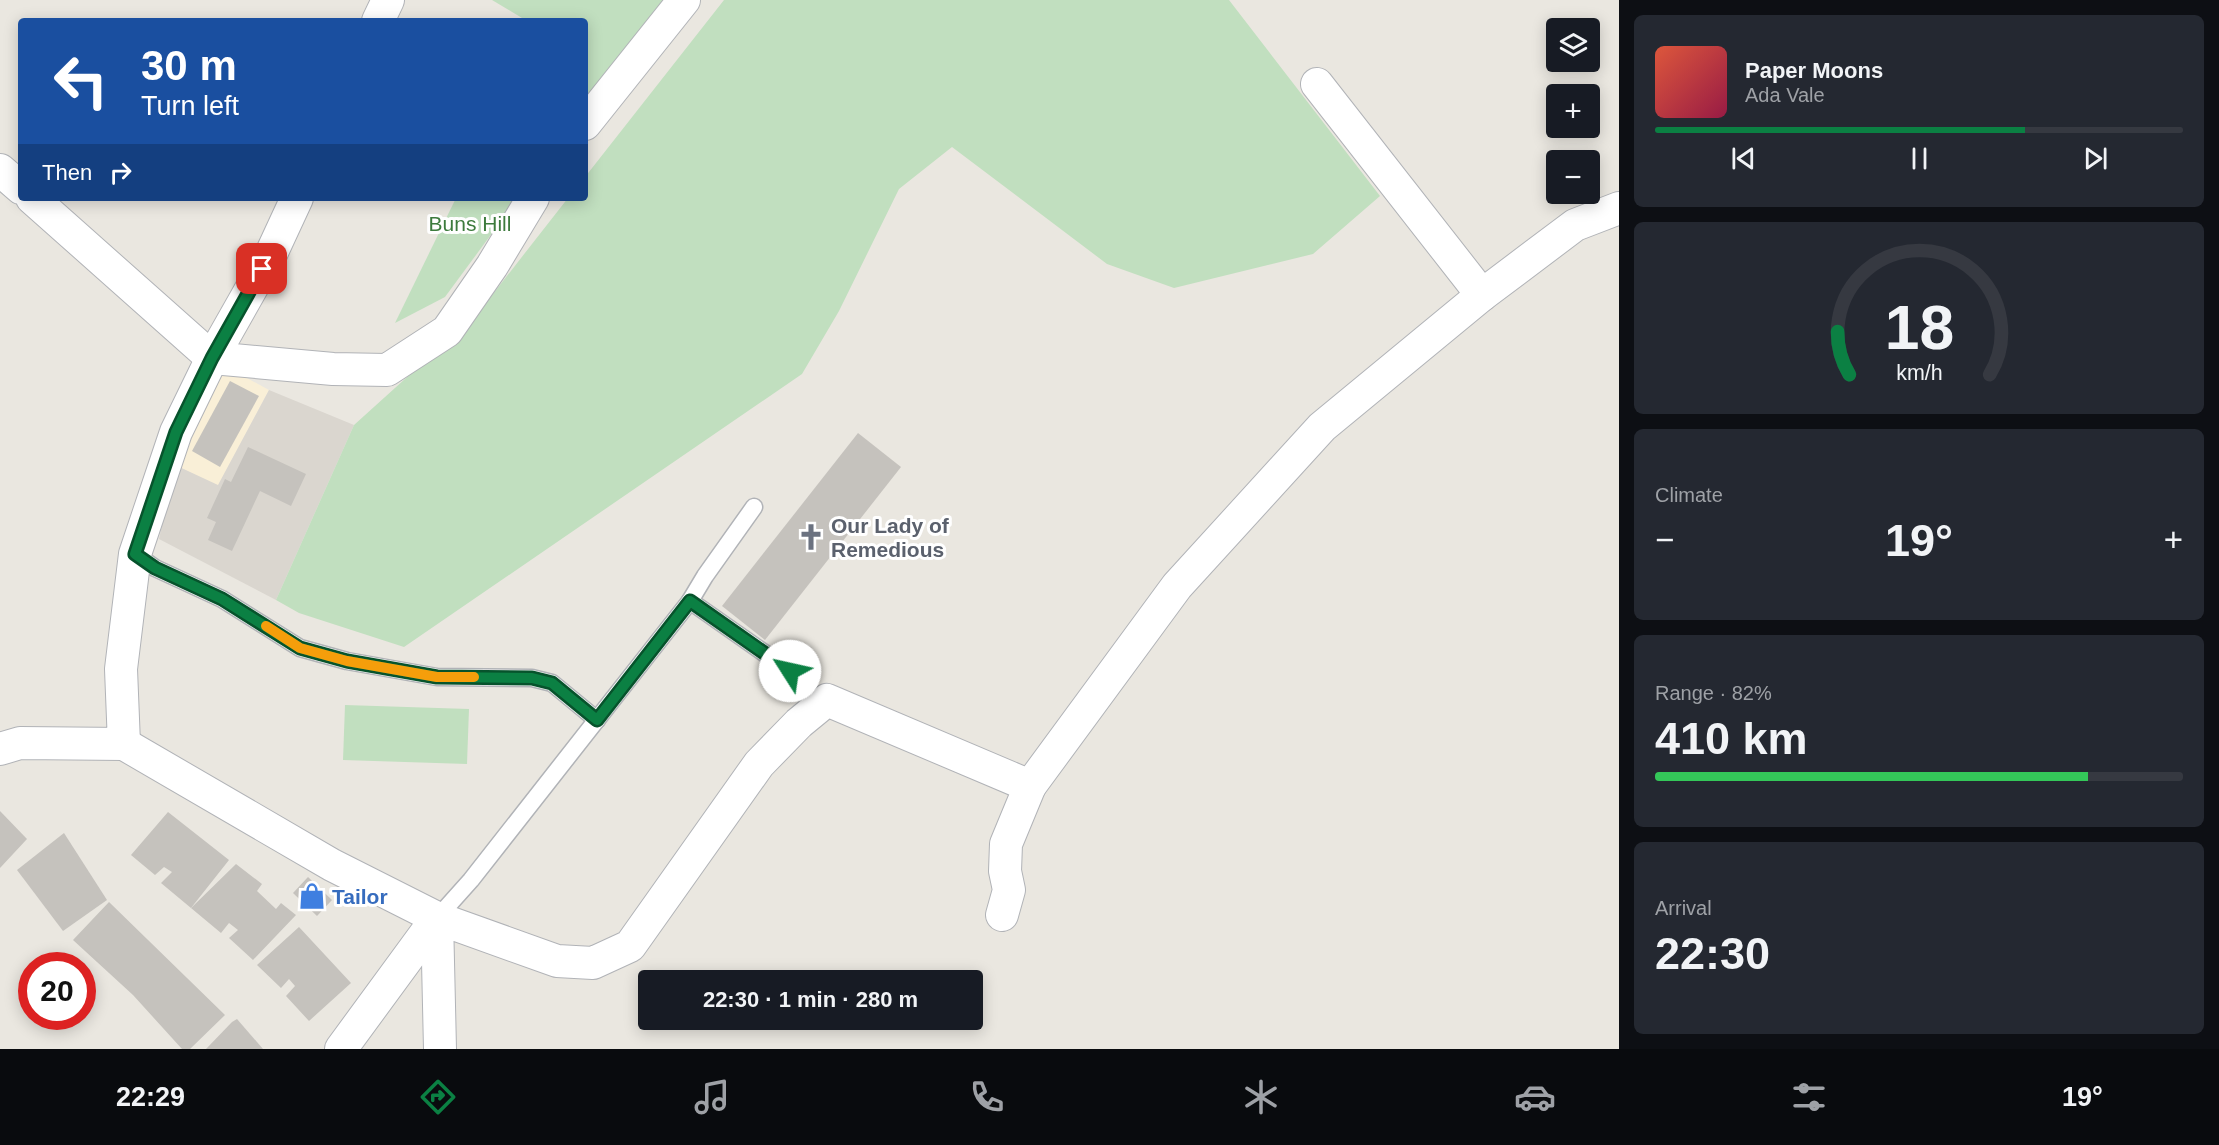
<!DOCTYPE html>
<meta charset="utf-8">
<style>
:root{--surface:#171b24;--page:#242831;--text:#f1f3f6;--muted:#9ea1a6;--line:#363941;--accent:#0b8043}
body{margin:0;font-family:Arial,sans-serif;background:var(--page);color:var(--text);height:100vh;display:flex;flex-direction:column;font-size:22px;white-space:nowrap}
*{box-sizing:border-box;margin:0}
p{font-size:20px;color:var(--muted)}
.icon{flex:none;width:33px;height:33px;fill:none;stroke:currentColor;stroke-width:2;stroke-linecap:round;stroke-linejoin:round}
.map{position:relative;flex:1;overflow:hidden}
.side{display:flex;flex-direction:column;gap:15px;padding:15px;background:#0d0f14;width:600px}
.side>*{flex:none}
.top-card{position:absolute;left:18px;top:18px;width:570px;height:183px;border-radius:6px;box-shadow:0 3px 15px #0003;background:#1a4fa0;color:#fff;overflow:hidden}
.tools{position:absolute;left:1546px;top:18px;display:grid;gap:12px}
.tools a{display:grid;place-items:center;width:54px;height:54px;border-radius:6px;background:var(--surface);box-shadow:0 3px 15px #0003;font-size:30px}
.speed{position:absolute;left:18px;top:952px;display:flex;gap:12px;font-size:30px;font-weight:700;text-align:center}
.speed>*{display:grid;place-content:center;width:78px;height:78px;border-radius:50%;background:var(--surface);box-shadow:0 3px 15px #0003;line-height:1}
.speed .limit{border:9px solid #d22;background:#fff;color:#111}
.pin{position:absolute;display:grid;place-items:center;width:51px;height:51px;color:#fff;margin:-26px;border-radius:12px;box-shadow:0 3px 9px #0006}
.me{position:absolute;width:66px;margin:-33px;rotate:305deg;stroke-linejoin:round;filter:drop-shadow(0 0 4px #0008)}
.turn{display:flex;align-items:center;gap:21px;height:126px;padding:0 24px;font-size:27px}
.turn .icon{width:78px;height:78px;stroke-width:2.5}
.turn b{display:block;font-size:42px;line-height:51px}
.then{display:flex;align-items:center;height:57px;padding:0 24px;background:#0003;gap:12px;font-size:22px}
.big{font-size:45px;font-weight:600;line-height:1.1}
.side .widget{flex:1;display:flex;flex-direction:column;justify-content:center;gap:9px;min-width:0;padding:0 21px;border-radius:9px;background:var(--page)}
.side .dial{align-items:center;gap:0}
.dial svg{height:156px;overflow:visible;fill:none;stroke:var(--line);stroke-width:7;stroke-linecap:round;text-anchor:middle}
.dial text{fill:var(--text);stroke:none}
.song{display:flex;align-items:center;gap:18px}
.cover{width:72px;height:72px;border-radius:9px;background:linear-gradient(135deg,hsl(10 70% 55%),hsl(340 70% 35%))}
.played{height:6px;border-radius:3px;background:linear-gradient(90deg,var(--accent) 70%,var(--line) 70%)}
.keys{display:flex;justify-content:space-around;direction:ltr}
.heat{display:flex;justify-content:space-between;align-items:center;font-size:33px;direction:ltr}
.charge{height:9px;border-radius:4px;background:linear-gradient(90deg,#34c759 82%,var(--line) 0)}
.trip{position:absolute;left:638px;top:970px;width:345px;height:60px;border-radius:6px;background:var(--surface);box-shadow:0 3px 15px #0003;font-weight:600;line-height:60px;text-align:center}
.tabs{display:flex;height:96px;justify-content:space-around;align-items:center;background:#090b0e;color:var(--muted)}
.tabs .icon{width:42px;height:42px}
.tabs .active{color:var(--accent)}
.tabs b{font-size:27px;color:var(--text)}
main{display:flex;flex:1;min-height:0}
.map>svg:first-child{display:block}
.commercial{fill:#f9efd7}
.education{fill:#dad6cf}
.green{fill:#c1dfbf}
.building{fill:#c5c2bd}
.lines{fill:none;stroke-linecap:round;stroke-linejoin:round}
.service-casing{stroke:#b1b3b7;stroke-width:19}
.minor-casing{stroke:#b1b3b7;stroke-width:34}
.service{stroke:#fff;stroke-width:16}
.minor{stroke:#fff;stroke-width:32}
.route-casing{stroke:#07532c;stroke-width:15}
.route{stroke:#0b8043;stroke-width:10}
.slow{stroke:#f59e0b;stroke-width:10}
.labels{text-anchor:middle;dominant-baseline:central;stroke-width:6;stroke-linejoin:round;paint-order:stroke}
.park-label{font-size:21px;fill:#3d7b3d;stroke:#fff}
.worship-label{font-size:21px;font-weight:bold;fill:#5b616d;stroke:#fff;text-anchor:start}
.shop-label{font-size:21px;font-weight:bold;fill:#366cbe;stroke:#fff;text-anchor:start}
</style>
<main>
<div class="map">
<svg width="1619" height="1049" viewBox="0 0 1619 1049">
<rect width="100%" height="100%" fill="#eae7e0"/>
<polygon class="commercial" points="223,365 269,390 218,486 175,465"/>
<polygon class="education" points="269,390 354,425 276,600 159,539 175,465 218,485"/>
<g class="green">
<polygon points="492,0 664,0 585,108 585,21 527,21"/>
<polygon points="724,0 1229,0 1380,196 1313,254 1174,288 1107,264 952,147 899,189 839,311 802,374 404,647 299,613 276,600 354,425 478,313 568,198 585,198 585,177"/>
<polygon points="456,198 518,198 445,297 395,323"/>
<polygon points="345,705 469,709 467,764 343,760"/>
</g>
<g class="building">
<polygon points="230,381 259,396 220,467 192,451"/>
<polygon points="858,433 901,467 765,640 722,606"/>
<polygon points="248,447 306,474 291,506 260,491 232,551 208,540 216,522 207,518 225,479 231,482"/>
<polygon points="0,811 27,839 0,868"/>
<polygon points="168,812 229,860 191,908 161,883 172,872 164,867 155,875 131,855"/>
<polygon points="64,833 107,900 63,931 17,870"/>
<polygon points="236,864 262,884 257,891 276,909 281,903 296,915 253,960 229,938 238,930 229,923 221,933 191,908"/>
<polygon points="308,877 332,900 317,916 293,893"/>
<polygon points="109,902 225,1015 190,1049 182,1049 133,995 73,940"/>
<polygon points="299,927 351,983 309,1021 286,996 295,986 289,979 281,988 257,965"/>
<polygon points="237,1019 263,1049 206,1049 232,1022"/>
</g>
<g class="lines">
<defs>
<g id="service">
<polyline points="135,554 155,568 222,599 300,648 347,661 437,677 532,678 552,683 597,720"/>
<polyline points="690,601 705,576 754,507"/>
<polyline points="437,918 471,880 690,601 790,671"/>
</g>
<g id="minor">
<polyline points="378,21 388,0"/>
<polyline points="1317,84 1482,295"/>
<polyline points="585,124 684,0"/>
<polyline points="0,170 21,188"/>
<polyline points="32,198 212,358 333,369 387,370 447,331 492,266 533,198"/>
<polyline points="124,744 332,865 437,918 341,1049"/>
<polyline points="0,749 20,743 124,744 121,669 135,554 176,432 212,358 272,252 297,198"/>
<polyline points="1002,915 1009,890 1005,871 1006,844 1030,786"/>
<polyline points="440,1049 437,918 557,961 593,963 630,946 759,764 799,723 827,700 1030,786 1177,586 1322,427 1482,295 1575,225 1619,208"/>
</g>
</defs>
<use href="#service" class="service-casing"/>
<use href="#minor" class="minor-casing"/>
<use href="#service" class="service"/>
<use href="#minor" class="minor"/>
</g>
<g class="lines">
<defs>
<polyline id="route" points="262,269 212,358 176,432 135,554 155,568 222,599 300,648 347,661 437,677 532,678 552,683 597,720 690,601 790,671"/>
</defs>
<use href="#route" class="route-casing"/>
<use href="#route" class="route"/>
<polyline class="slow" points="266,626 300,648 347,661 437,677 474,677"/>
</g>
<defs>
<symbol id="church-bare" viewBox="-9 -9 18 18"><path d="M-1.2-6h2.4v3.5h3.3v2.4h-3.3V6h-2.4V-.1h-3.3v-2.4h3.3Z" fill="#6b7280" stroke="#fff" stroke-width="2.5" paint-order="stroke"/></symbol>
<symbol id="shop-bare" viewBox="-9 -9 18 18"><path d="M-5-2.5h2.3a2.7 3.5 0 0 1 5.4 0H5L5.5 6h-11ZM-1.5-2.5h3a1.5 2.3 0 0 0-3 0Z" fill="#3f7fe0" stroke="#fff" stroke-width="2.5" paint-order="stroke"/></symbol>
</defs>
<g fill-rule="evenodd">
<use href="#church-bare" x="792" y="518" width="38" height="38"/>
<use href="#shop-bare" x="293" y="877" width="38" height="38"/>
</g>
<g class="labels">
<g class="park-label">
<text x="470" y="223">Buns Hill</text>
</g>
<g class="worship-label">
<text x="831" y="525">Our Lady of<tspan x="831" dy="24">Remedious</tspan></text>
</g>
<g class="shop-label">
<text x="332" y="896">Tailor</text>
</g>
</g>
</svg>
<div class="tools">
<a><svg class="icon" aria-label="layers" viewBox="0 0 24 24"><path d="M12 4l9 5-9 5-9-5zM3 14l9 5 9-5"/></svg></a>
<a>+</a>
<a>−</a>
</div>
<div class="speed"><div class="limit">20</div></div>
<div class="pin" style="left:262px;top:269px;background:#d93025"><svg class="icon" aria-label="arrive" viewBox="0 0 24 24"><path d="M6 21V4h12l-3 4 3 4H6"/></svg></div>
<svg class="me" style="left:790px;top:671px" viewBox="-20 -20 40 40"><circle r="19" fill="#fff"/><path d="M0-13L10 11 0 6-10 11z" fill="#0b8043"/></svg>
<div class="trip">22:30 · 1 min · 280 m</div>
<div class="top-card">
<div class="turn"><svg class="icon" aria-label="left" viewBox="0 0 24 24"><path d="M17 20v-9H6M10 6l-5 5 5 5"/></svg><div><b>30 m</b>Turn left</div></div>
<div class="then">Then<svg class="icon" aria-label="right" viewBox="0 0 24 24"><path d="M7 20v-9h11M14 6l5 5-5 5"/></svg></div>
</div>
</div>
<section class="side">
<div class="widget">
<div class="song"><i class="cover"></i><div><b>Paper Moons</b><p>Ada Vale</p></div></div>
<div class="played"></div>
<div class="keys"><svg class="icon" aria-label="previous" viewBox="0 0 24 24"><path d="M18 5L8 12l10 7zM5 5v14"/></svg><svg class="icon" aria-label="pause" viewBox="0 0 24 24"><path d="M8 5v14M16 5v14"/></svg><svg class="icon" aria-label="next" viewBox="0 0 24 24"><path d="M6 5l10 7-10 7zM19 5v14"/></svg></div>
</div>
<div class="widget dial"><svg viewBox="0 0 100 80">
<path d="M14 69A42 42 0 1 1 86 69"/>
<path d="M14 69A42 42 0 0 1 8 47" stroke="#0b8043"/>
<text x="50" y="56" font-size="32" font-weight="700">18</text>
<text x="50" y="72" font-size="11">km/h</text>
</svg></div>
<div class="widget"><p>Climate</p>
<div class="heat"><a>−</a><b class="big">19°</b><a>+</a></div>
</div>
<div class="widget"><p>Range · 82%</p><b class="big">410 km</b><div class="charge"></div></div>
<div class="widget"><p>Arrival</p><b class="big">22:30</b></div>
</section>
</main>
<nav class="tabs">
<b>22:29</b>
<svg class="icon active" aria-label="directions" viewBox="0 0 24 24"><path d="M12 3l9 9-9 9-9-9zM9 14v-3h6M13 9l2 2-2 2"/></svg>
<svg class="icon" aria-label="music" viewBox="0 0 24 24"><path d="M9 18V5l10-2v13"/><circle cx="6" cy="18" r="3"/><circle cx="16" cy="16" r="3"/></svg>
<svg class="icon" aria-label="phone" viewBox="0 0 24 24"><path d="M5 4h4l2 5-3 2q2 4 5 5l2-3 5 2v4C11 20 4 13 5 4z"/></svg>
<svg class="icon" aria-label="climate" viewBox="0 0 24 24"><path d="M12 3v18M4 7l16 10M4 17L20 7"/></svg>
<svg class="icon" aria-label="car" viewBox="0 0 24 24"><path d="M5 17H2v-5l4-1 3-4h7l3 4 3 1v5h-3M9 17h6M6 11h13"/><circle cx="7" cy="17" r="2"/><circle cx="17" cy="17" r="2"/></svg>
<svg class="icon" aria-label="filters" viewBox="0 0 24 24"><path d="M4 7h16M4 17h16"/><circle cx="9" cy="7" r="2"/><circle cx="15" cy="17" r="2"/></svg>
<b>19°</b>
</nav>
